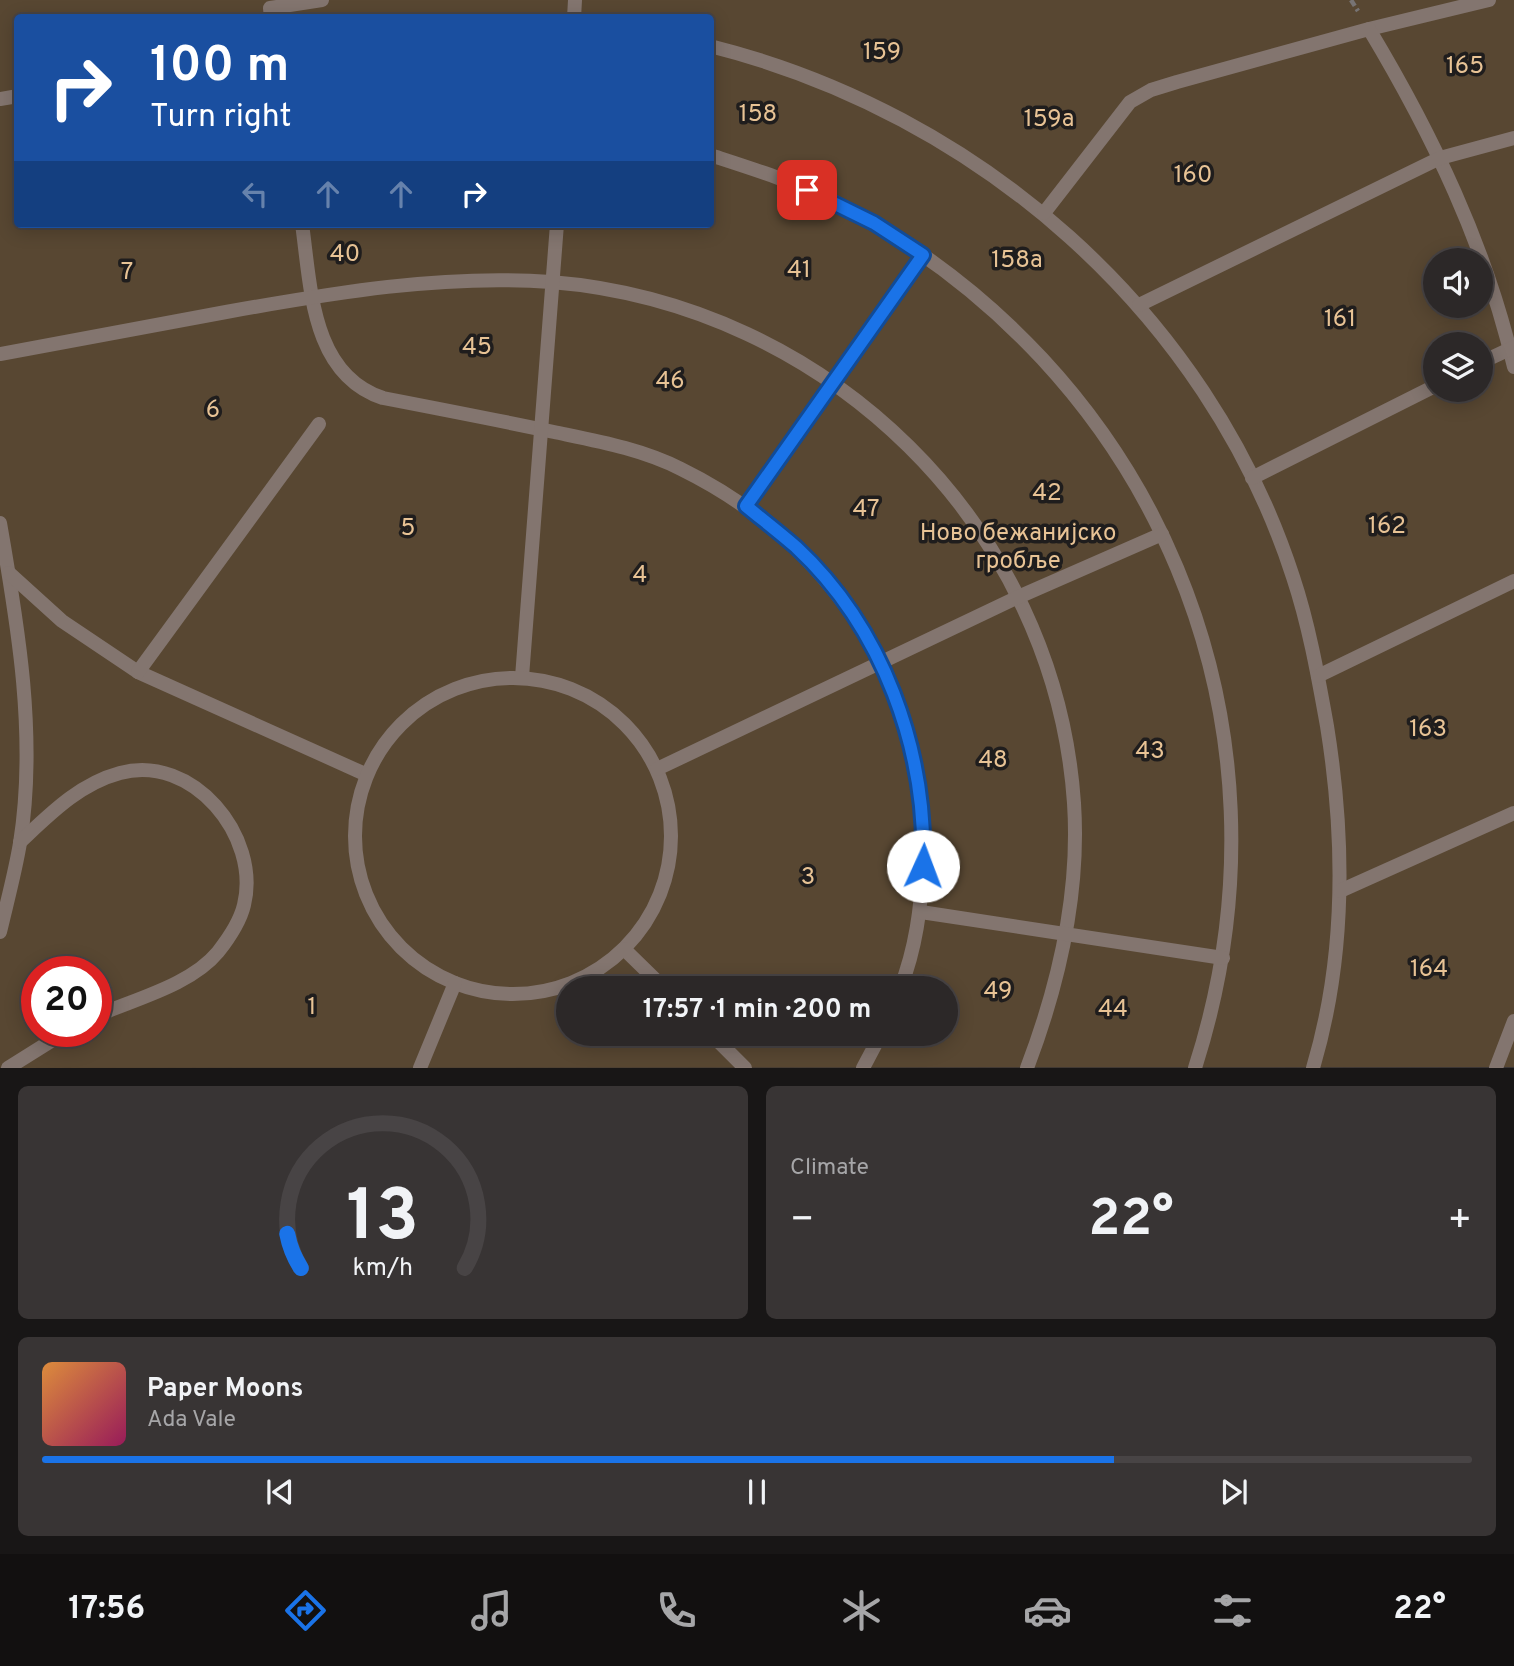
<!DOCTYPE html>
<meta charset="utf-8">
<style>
:root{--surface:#2c2828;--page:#383434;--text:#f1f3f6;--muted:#a6a6a8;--line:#484445;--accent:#1a73e8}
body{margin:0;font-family:Overpass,sans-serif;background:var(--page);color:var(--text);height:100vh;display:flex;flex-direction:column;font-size:26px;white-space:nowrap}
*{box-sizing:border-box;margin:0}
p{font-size:23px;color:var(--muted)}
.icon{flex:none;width:38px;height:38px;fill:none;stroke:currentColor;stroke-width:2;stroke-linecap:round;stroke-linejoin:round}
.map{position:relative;height:1068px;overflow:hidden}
.drawer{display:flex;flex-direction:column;gap:18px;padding:18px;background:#181616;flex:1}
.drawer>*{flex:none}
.guide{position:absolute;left:14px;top:14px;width:700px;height:214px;border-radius:7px;box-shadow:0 4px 18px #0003,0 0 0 2px var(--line);background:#1a4fa0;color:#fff;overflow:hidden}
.buttons{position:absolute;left:1423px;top:248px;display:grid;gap:14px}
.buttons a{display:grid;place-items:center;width:70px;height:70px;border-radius:50%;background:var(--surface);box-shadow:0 4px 18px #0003,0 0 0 2px var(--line);font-size:35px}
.speed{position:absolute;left:21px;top:956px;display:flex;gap:14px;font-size:35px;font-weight:700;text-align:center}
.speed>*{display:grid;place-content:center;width:91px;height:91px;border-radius:50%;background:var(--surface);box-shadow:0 4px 18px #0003,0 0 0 2px var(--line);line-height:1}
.speed .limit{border:10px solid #d22;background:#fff;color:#111}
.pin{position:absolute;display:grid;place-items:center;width:60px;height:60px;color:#fff;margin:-30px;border-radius:14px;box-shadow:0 4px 10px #0006}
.me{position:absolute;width:77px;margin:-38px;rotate:2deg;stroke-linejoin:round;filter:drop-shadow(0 0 5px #0008)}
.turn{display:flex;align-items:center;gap:24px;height:147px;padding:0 21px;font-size:32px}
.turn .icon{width:91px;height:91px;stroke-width:2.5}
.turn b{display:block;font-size:49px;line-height:60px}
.lanes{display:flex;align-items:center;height:66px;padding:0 21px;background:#0003;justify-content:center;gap:35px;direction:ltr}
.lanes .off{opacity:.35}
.big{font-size:52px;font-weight:700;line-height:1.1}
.drawer .tile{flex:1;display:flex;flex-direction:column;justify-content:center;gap:10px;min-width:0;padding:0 24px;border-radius:10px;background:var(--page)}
.drawer .dial{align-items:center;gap:0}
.dial svg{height:182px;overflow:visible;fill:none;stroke:var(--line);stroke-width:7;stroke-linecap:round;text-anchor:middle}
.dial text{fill:var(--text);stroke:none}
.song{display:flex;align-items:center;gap:21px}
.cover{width:84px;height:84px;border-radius:10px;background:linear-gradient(135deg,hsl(30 70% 55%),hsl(330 70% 35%))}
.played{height:7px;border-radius:4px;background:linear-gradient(90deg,var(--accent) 75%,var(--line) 75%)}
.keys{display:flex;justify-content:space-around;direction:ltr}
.heat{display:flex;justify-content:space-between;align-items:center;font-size:38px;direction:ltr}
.drawer .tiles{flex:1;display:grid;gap:18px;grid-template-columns:1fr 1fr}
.tile:last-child{grid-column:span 2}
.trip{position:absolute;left:556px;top:976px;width:402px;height:70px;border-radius:35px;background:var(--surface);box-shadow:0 4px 18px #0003,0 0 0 2px var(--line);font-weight:700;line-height:70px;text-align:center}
.tabs{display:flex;height:112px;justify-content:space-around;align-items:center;background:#121010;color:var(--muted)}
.tabs .icon{width:49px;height:49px}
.tabs .selected{color:var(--accent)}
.tabs b{font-size:32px;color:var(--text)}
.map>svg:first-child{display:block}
.green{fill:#584732;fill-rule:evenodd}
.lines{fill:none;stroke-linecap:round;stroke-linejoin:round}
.path{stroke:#777373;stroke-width:4.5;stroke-dasharray:7 3.5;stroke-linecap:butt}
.service{stroke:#83756f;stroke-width:14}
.route-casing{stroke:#114b97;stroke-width:18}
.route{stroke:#1a73e8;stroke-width:12}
.labels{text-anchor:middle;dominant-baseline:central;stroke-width:7;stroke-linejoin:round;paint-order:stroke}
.park-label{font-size:24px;fill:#e8c395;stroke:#1f1d1d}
</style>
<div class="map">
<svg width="1514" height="1068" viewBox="0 0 1514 1068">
<rect width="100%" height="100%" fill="#3a3535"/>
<path class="green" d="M0,0H1514V1067L0,1068ZM18,18H710V224H18ZM1435,261H1480V306H1435ZM1435,345H1480V390H1435ZM37,971H96V1031H37ZM569,989H947V1034H569Z"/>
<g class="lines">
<polyline class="path" points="1351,0 1358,11"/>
<g class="service">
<polyline points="271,18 270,8 322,0"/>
<polyline points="574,18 575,0"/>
<polyline points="1369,29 1489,0"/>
<path d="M710,46C978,113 1207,312 1293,577C1309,625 1318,676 1327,726C1345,838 1346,957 1313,1068"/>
<polyline points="0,99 18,96"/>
<path d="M710,155C753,169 795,182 835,202C1156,368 1306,723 1195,1068"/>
<path d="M1044,213L1130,102L1151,90L1177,82L1369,29C1432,134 1486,246 1514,367"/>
<path d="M302,224C311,287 311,374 383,398C440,409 497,420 554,432C597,441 642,449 681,469C834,544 930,693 923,865C921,908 916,948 900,989"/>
<polyline points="1139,305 1440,158 1514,138"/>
<path d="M0,354C75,340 150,326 226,312C332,293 443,274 551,282C827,304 1055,525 1074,803C1080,893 1059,984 1027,1068"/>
<polyline points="1480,363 1514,347"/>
<polyline points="1252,478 1435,386"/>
<polyline points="746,506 923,255"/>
<path d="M0,523C18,626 37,738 20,843C15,873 7,902 0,932"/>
<polyline points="9,573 62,621 138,672 365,774"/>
<polyline points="138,672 319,424"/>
<polyline points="1318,676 1514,581"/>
<polyline points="522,677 557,224"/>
<circle cx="513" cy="836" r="158"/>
<polyline points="657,769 1016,598 1162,534"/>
<path d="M20,842C50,814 79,784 120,773C192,753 261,836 244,905C240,922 229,938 218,952C191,985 135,999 96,1016"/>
<polyline points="1340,891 1514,813"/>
<polyline points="921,912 1223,958"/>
<polyline points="624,949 665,989"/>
<polyline points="711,1034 745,1068"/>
<polyline points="8,1068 67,1031"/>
<polyline points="420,1068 455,983"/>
<polyline points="863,1068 881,1034"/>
<polyline points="1496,1068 1514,1021"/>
</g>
</g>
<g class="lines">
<defs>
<path id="route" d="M807,190L874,223L923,255L746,506C763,520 780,533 796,547C883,628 927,750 923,866"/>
</defs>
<use href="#route" class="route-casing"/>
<use href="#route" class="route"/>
</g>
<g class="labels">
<g class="park-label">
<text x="882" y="53">159</text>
<text x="1465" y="67">165</text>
<text x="758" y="115">158</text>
<text x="1049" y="120">159a</text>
<text x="1193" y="176">160</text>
<text x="345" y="255">40</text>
<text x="1017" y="261">158a</text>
<text x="799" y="271">41</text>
<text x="127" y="273">7</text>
<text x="1340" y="320">161</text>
<text x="477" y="348">45</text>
<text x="670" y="382">46</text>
<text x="213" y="411">6</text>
<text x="1047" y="494">42</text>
<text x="866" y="510">47</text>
<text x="1387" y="527">162</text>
<text x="408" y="529">5</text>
<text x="1018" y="534">Ново бежанијско<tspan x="1018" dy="28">гробље</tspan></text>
<text x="640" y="576">4</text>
<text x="1428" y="730">163</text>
<text x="1150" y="752">43</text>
<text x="993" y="761">48</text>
<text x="808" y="878">3</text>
<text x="1429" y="970">164</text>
<text x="998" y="992">49</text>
<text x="312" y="1008">1</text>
<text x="1113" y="1010">44</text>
</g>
</g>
</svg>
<div class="buttons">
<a><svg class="icon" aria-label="sound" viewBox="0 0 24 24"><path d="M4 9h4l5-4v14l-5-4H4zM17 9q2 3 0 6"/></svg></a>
<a><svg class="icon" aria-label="layers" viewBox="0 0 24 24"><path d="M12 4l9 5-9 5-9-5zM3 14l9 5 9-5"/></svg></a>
</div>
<div class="speed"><div class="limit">20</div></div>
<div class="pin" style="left:807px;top:190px;background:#d93025"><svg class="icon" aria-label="arrive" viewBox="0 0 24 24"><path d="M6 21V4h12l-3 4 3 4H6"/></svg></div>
<svg class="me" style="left:923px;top:866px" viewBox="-20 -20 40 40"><circle r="19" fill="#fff"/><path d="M0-13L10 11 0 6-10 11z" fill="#1a73e8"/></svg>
<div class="trip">17:57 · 1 min · 200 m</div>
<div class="guide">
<div class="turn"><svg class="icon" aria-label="right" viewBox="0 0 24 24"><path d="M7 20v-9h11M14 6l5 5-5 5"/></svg><div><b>100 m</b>Turn right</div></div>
<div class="lanes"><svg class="icon off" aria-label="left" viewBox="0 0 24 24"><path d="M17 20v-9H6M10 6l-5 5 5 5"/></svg><svg class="icon off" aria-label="ahead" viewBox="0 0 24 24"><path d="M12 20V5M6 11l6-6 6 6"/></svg><svg class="icon off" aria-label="ahead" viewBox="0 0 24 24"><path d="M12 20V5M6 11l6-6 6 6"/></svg><svg class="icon" aria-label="right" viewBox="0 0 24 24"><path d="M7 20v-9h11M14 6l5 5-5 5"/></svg></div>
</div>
</div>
<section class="drawer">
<div class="tiles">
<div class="tile dial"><svg viewBox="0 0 100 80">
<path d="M14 69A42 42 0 1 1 86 69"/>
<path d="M14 69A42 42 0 0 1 8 54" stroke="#1a73e8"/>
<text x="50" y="56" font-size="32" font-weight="700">13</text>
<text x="50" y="72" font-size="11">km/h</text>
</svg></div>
<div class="tile"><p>Climate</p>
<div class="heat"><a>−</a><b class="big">22°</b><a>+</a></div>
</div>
<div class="tile">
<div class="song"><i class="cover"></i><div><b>Paper Moons</b><p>Ada Vale</p></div></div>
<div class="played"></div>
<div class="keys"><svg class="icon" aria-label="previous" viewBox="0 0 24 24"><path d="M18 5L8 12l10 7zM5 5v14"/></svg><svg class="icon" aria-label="pause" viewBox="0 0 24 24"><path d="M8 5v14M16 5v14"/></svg><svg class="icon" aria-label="next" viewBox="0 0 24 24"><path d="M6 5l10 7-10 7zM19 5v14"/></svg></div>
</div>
</div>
</section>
<nav class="tabs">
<b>17:56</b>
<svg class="icon selected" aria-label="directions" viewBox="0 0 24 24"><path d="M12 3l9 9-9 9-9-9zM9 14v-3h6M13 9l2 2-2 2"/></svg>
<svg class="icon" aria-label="music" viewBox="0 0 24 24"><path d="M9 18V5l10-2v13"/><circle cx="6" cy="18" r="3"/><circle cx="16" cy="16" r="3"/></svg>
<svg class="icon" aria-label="phone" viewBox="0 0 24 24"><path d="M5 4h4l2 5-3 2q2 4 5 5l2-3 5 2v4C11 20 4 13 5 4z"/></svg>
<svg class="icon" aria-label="climate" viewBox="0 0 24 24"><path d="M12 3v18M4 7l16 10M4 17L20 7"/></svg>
<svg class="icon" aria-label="car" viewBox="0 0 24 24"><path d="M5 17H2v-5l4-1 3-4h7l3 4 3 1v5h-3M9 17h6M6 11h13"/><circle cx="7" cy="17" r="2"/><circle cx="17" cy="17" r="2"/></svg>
<svg class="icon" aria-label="filters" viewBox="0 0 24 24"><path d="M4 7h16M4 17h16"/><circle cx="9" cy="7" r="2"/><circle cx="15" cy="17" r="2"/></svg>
<b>22°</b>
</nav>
